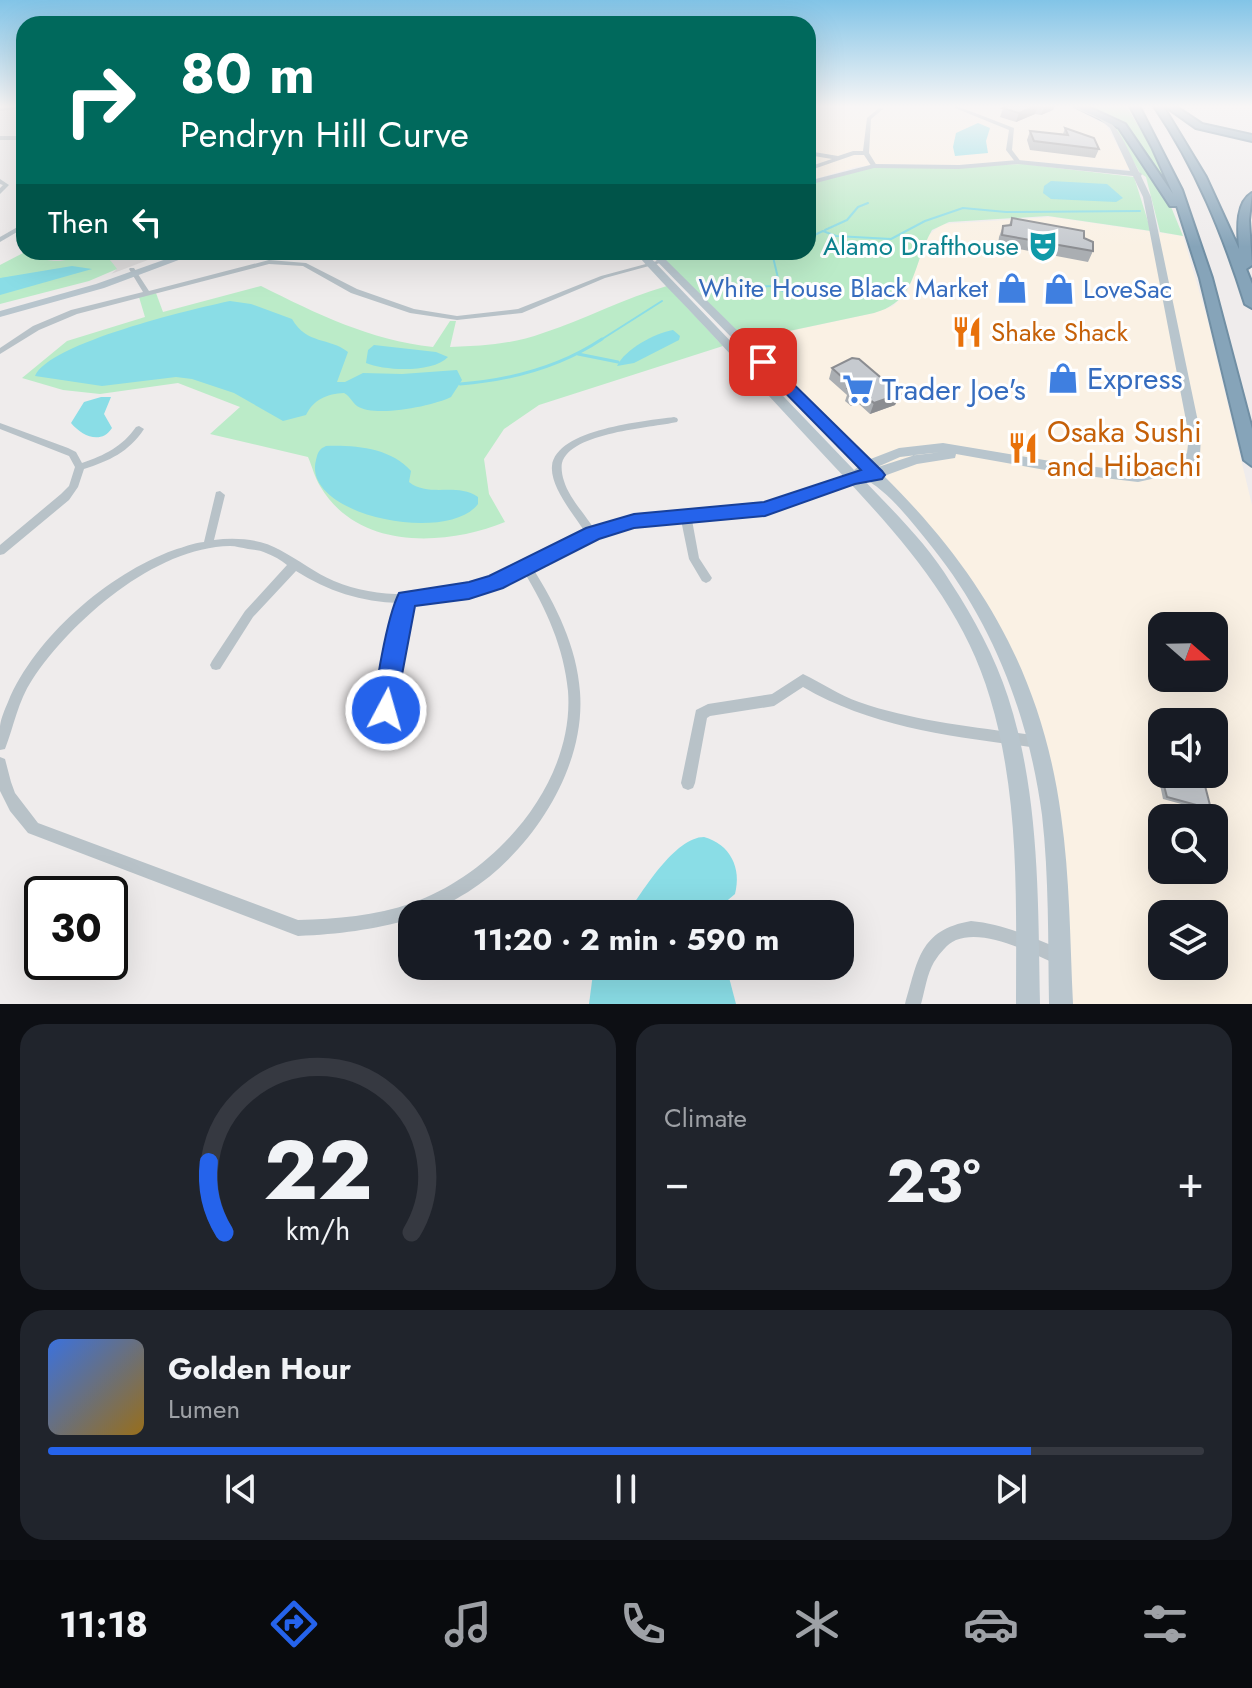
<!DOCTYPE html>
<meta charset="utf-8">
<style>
:root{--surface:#171b24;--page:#20242c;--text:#f1f3f6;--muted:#9ea1a6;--line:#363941;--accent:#2563eb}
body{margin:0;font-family:Jost,sans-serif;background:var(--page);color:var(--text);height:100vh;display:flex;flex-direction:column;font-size:30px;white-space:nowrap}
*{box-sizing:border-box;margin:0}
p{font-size:26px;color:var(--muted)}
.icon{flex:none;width:44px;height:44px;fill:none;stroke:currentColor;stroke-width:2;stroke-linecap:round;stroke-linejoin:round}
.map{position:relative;height:1004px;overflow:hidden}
.sheet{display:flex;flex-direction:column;gap:20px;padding:20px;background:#0d0f14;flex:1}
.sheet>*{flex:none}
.guide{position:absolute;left:16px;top:16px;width:800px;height:244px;border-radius:24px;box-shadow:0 8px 32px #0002;background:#00695c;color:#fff;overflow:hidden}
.needle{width:52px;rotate:110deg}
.tools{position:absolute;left:1148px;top:612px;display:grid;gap:16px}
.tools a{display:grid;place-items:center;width:80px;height:80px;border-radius:16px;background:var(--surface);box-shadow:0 8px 32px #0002;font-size:40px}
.speed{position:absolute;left:24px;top:876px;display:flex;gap:16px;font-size:40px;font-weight:700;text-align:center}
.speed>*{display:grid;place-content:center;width:104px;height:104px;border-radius:50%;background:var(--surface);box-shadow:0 8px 32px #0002;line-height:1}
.speed .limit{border:4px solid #111;border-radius:12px;background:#fff;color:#111}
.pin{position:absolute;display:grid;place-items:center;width:68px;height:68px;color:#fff;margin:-34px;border-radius:16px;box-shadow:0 4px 12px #0006}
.me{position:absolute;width:88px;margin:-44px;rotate:6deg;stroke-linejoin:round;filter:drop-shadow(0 0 6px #0008)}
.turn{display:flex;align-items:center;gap:28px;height:168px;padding:0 32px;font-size:36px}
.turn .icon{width:104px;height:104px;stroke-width:2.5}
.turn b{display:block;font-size:56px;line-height:68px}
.then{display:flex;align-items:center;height:76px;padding:0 32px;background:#0003;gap:16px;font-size:30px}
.big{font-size:60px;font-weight:700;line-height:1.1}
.sheet .tile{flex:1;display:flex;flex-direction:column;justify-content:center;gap:12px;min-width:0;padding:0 28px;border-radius:24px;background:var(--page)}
.sheet .dial{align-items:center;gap:0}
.dial svg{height:208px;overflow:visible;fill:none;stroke:var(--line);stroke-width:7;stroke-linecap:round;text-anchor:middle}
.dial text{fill:var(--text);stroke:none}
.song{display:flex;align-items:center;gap:24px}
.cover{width:96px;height:96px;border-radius:12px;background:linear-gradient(135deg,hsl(220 70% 55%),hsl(40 70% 35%))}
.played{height:8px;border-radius:4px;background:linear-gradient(90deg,var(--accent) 85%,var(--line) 85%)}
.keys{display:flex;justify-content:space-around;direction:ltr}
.heat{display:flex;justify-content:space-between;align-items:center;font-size:44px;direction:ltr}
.sheet .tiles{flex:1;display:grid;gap:20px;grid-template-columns:1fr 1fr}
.tile:last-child{grid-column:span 2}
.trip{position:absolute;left:398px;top:900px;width:456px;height:80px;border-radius:24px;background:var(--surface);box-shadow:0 8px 32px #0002;font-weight:700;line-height:80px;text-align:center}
.tab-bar{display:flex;height:128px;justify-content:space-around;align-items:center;background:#090b0e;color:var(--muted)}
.tab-bar .icon{width:56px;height:56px}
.tab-bar .on{color:var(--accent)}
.tab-bar b{font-size:36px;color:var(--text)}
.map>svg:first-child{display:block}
.commercial{fill:#faf1e4;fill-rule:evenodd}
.education{fill:#dfdddd}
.green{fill:#bbebc8}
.water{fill:#8adde6}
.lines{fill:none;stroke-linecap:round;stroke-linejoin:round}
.stream-far1{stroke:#8adde6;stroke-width:2}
.stream{stroke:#8adde6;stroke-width:3}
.highway-casing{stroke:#718fa4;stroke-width:4}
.street{fill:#b8c2c8;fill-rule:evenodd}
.secondary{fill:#b8c5cd;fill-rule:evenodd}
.highway{fill:#86a4b9;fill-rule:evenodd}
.wall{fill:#aaaeb2}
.shaded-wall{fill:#8b8d91}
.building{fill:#c6cacf;stroke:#8b8d91;stroke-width:2}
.route{fill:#2563eb;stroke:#184099;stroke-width:2}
.labels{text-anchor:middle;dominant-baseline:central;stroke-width:6;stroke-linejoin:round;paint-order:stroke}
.far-culture-label{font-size:26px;fill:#0d838f;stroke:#fff;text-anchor:end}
.far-shop-label{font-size:26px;fill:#366cbe;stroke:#fff;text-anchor:end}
.far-food-label{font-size:26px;fill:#c56008;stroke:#fff;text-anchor:start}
.shop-label{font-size:30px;fill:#366cbe;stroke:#fff;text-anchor:start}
.food-label{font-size:30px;fill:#c56008;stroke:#fff;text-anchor:start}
</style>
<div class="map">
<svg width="1252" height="1004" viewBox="0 0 1252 1004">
<rect width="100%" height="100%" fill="#efecec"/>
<g class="commercial">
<polygon points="808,106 1069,106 1106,125 1131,170 1024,161 946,166 886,164 856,167 808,181"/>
<path d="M1052,217L1183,236L1207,318L1252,505V1004H1061L1038,742L957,567L743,341L874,313L893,306L907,292L929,235L942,224ZM1162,626H1214V678H1162ZM1162,722H1214V774H1162ZM1162,818H1214V870H1162ZM1162,914H1214V966H1162Z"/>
</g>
<polygon class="education" points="28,252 169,252 111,274 116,270 115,266 96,253 53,266 18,257"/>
<g class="green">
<polygon points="1081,106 1126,106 1150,145 1168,185 1127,129"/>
<polygon points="1112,123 1121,129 1167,197 1183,236 1160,232 1146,177 1140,173"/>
<path d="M1023,164L1134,177L1151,231L1048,216L949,222L932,230C912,264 918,301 874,313L746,340L657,252H808V184L869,168Z"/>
<path d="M25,252C29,252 39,260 54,261C79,263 95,236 117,269L89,281L0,304V265Z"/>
<path d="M261,286C317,314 370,340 433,347L450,321H456L450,347C482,346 513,344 543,333C586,319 624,298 667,286L723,346L539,405L504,429L484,459L489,494L505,522C446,546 358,551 320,486C315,478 312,466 308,457L210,434L240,407L178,383L100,394L63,390L22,378L67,341L145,317L139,297L156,293L163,312Z"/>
</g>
<g class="water">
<polygon points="978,123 990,128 986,141 988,153 955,156 953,147 956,133"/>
<polygon points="1051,181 1107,184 1123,198 1116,202 1051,199 1043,193 1044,186"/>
<polygon points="72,266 92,269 0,295 0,278"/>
<path d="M230,301L251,304L292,319C307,345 329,337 348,352L337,382H345L363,373L402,374L457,370L462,380L451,397C433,406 375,418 357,406C352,402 350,396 344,393C327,394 314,399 306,415L283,421L234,393L192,379L176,377L102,386L35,376C49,343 192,309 230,301Z"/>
<path d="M673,330L680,336L679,340L634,363L617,366C625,349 655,333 673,330Z"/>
<path d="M374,345L436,352L448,357C433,373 385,371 366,363L368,350Z"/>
<path d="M101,397H111L104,414L112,428C101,445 82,436 71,423L84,402Z"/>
<path d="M326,446C355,445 391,448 411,471L409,482C429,498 456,482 478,497V504C447,545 301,515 316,460C318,452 319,449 326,446Z"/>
<path d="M704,837C730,844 742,868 735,894L722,905L718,914H627C642,892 675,837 704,837Z"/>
<polygon points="594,966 726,966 736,1004 589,1004"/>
</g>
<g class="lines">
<g class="stream-far1">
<polyline points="825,230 847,220 858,207 868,203"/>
<polyline points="808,238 823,231 836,236 891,239 925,221 963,208 1006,212 1140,211"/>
<polyline points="775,287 789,294"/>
<polyline points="713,288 775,286 778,278 773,257 776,252"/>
<polyline points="599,341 662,301"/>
</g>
<g class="stream">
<polyline points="578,354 618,362"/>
<path d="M460,384C510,380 560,367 602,339"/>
</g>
<defs>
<g id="highway">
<polygon points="1074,106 1086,106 1125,124 1173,194 1152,147 1130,106 1139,106 1182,190 1212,278 1252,429 1252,466 1244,460 1200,278 1177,206 1170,206 1119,128"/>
<path d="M1154,106H1163L1206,177L1239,249C1238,231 1235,203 1252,193L1249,220L1252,265L1246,269L1252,284V308L1245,304C1223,234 1196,168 1154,106Z"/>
<polygon points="1165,106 1175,106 1202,124 1252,135 1252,141 1196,128"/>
</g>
</defs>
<use href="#highway" class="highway-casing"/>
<g class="street">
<polygon points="17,106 24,106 24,108 0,111 0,109"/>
<polygon points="950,106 957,106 1014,128 1012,150 1021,162 1020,163 1016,163 1006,150 1009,130"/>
<polygon points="879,108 883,109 871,119 869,153 877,166 876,167 872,167 864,155 854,155 808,171 808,167 832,159 808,155 808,151 838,156 853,151 863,151 867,118"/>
<rect x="0" y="136" width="24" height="4"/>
<polygon points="0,179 9,185 0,194 0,188 3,185 0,184"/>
<polygon points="24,224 24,228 0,242 0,237 21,225"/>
<polygon points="269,260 306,263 357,289 414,309 457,316 518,309 601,276 657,261 660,263 605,278 522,313 457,320 410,313 351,293 303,266 269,264 77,314 39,330 0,354 0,348 33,326 71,310 143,292 129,269 130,268 134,268 149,291"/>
<path d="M674,417L677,418L678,420L677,422C651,428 571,432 562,463C561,467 562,476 564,481C569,498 585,514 594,529C649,510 699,515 754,507C789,501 821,485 854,474L859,477L857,479C826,492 795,506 761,513C738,518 715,518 692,520L699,558L712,578L710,581L706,583L702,581L689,559L681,520C658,522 635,524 613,531C585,540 559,554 532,567C556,605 577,647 580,692C586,769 531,852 468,892C451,902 432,914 412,914V919C371,930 340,934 298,936L28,833L10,811L0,791V757L5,759L11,782L15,793L38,823L298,920C337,919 375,916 412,903C495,874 575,783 568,691C564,648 546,608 524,572C488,589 451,602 411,603L393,686L392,710L391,714L386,716L381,714C375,690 393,630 399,603C362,602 327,591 296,571L253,617L220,669L216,670L212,669L210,665L212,661L245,611L287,565C281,560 274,556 266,553C260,550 254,550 248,549C242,548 236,546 230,546C155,547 71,621 32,680C18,701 14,726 5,749L0,750C0,742 0,734 0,726C1,718 5,709 8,702C35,637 108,574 174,550C184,547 193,543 204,542L216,492L220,491L225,495L214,540C236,537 261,539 280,550C299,560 315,573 334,581C379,600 434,597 479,582C516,569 550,548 585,532C574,515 550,487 552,466C556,429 645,421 674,417Z"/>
<path d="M0,423L68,448L76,452L82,463C105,455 122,447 136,427L139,426L144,429C129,452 109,461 84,469L78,487L69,500L4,554L0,555V545L61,494L69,486L75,467L69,456L0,429Z"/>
<path d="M803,674C822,683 839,695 859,702C916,722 978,727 1038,736L1043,737L1045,742L1043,747L1038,748C957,737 875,729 803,687L774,706L710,716L707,718L695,783L693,788L688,790L683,788L681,783L696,710L708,704L772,694Z"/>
<path d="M971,921C1004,924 1034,938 1065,951L1067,957L1065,963L1059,965C1032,954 986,928 956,940C947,944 940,953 934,962C927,974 925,990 921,1004H905C918,961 919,930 971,921Z"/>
</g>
<g class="secondary">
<path d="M1070,106C1113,106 1123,140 1139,172L1142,174L1141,176L1151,197L1201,436L1200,455L1183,472L1138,482L1062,473L956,454L955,458L917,464L884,476C983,574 1042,676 1061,815C1070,878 1070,941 1073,1004H1049C1048,941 1049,877 1042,815C1029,718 994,624 932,547C912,522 887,489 861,477C892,510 927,543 951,583C974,618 995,657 1008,697C1040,795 1038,902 1040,1004H1016C1016,902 1020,797 990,698C963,605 898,534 833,465C790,419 748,373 705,327C682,302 657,278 635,252H645L854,470L858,467L648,252H658L868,460L899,448L943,443L1062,463L1138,472L1174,465L1187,453L1189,436L1143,197L1133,176L1018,164L959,169L874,168L808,185V181L874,164L959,165L1018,160L1130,171L1110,128L1099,119ZM942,452L915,455L875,468L900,457Z"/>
<polygon points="186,252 200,252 104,288 0,317 0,311 96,284"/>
</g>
<use href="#highway" class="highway"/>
</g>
<g class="wall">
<polygon points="1007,106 1055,106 1053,110 1041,115 1035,114 1016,122 1000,117 1003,108"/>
<polygon points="1065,128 1099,149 1095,158 1030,150 1027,140 1030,131 1063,134"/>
<polygon points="1012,218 1084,238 1093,251 1088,262 998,245 999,237 1003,226 1009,225"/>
<polygon points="832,368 900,394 895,405 870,414 859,404 851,406 845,401 847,395 829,379"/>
<polygon points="1156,752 1207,774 1209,780 1203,781 1211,809 1207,811 1163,799 1159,780 1152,779 1149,764 1152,762 1155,763 1153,754"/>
</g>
<g class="shaded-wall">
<polygon points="1036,106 1038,106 1035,114 1016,122 1019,113"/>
<polygon points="1055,106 1053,110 1041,115 1044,107"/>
<polygon points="862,393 859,404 851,406 855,395"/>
<polygon points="900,394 895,405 870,414 874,403"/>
</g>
<g class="building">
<polygon points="1007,106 1036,106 1019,113 1003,108"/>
<polygon points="1065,128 1094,138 1099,149 1034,141 1030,131 1068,135"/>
<polygon points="1012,218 1084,231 1084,238 1093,242 1093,251 1002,235 1003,226 1011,225"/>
<polygon points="852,358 859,359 900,394 874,403 862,393 855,395 848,389 854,388 832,368"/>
<polygon points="1156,752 1162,754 1162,774 1207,774 1209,780 1203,778 1211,809 1167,797 1162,778 1156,776 1154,771 1152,762 1159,764"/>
</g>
<linearGradient id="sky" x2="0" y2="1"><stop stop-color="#82c4e7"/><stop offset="0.43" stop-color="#f8f6f6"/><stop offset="1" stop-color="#f8f6f6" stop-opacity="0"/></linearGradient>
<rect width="1252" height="247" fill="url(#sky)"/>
<path class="route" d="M763,357L768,359L882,471L885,475L882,479L855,484L765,516L634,528L599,539L503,588L469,599L415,606L394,717L386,721L378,717C370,698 389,613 399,593L469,582L489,576L586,528L634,514L764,502L861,470L758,365L756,362Z"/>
<defs>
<symbol id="theatre-bare" viewBox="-9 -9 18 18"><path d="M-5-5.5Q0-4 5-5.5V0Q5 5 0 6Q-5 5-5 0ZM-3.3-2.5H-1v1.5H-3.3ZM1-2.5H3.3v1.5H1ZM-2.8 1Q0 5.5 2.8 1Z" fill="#0f9aa8" stroke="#fff" stroke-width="2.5" paint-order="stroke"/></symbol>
<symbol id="shop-bare" viewBox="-9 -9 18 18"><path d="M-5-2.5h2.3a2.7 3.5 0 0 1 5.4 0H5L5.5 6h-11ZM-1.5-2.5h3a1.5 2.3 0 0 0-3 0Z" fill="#3f7fe0" stroke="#fff" stroke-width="2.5" paint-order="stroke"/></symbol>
<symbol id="restaurant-bare" viewBox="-9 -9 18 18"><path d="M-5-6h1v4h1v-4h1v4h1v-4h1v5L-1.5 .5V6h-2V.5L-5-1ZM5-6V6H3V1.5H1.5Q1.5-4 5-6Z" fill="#e8710a" stroke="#fff" stroke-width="2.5" paint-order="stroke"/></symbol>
<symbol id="supermarket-bare" viewBox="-9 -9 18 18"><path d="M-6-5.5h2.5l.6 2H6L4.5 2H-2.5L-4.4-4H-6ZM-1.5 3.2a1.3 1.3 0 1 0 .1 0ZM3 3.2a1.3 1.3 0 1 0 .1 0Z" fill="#3f7fe0" stroke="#fff" stroke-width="2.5" paint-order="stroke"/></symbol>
</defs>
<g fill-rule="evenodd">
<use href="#theatre-bare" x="1021" y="224" width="44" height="44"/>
<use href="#shop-bare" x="990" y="266" width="44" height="44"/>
<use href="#shop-bare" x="1037" y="267" width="44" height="44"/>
<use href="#restaurant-bare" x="945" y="310" width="44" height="44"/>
<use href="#shop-bare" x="1041" y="356" width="44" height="44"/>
<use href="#supermarket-bare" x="836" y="367" width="44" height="44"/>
<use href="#restaurant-bare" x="1001" y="426" width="44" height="44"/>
</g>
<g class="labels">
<g class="far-culture-label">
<text x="1019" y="246">Alamo Drafthouse</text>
</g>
<g class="far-shop-label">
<text x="988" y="288">White House Black Market</text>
<text x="1083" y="289" text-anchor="start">LoveSac</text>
</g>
<g class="far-food-label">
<text x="991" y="332">Shake Shack</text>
</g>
<g class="shop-label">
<text x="1087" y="378">Express</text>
<text x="882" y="389">Trader Joe's</text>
</g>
<g class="food-label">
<text x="1047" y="431">Osaka Sushi<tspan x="1047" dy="34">and Hibachi</tspan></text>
</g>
</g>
</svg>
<div class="tools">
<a><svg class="needle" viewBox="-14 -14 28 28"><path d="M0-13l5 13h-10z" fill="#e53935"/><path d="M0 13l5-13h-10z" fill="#9ea1a6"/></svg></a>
<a><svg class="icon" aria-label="sound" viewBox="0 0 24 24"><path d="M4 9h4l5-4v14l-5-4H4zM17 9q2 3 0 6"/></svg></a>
<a><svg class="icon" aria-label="search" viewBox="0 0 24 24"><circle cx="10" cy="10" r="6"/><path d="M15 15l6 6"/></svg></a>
<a><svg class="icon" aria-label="layers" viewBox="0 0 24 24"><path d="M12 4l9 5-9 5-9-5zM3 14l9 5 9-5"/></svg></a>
</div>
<div class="speed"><div class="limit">30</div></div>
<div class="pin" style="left:763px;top:362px;background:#d93025"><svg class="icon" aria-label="arrive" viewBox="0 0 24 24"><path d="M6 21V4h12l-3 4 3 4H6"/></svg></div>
<svg class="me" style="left:386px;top:710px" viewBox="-20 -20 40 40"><circle r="17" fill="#2563eb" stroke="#fff" stroke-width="3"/><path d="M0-11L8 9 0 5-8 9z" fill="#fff"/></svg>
<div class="trip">11:20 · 2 min · 590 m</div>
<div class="guide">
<div class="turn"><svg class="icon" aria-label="right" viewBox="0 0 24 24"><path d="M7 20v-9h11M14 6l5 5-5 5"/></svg><div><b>80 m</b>Pendryn Hill Curve</div></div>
<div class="then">Then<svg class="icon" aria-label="left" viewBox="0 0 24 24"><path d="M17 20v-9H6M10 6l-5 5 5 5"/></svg></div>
</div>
</div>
<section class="sheet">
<div class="tiles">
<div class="tile dial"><svg viewBox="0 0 100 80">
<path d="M14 69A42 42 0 1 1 86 69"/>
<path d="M14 69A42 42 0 0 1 8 42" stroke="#2563eb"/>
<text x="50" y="56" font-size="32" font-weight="700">22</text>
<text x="50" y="72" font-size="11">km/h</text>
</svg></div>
<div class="tile"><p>Climate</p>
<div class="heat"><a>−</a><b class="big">23°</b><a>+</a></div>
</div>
<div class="tile">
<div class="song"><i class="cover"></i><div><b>Golden Hour</b><p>Lumen</p></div></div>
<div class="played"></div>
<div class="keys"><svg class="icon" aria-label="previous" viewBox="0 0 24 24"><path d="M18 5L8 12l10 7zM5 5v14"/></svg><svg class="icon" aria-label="pause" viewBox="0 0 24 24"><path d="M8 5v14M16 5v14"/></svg><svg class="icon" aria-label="next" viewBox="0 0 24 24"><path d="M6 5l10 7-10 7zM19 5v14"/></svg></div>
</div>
</div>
</section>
<nav class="tab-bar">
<b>11:18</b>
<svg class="icon on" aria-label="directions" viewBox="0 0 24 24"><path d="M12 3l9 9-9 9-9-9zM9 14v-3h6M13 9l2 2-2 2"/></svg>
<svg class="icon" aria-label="music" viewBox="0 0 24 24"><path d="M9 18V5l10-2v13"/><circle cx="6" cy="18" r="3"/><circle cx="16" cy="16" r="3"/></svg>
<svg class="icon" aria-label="phone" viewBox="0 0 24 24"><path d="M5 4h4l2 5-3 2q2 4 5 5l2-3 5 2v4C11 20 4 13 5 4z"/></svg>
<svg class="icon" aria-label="climate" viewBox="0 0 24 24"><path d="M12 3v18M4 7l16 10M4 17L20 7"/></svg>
<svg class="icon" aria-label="car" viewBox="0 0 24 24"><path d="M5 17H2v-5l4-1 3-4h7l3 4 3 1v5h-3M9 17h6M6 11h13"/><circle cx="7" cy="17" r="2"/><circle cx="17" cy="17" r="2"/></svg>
<svg class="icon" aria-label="filters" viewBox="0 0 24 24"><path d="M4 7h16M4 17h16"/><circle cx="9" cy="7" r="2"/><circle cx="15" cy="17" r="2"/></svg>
</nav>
